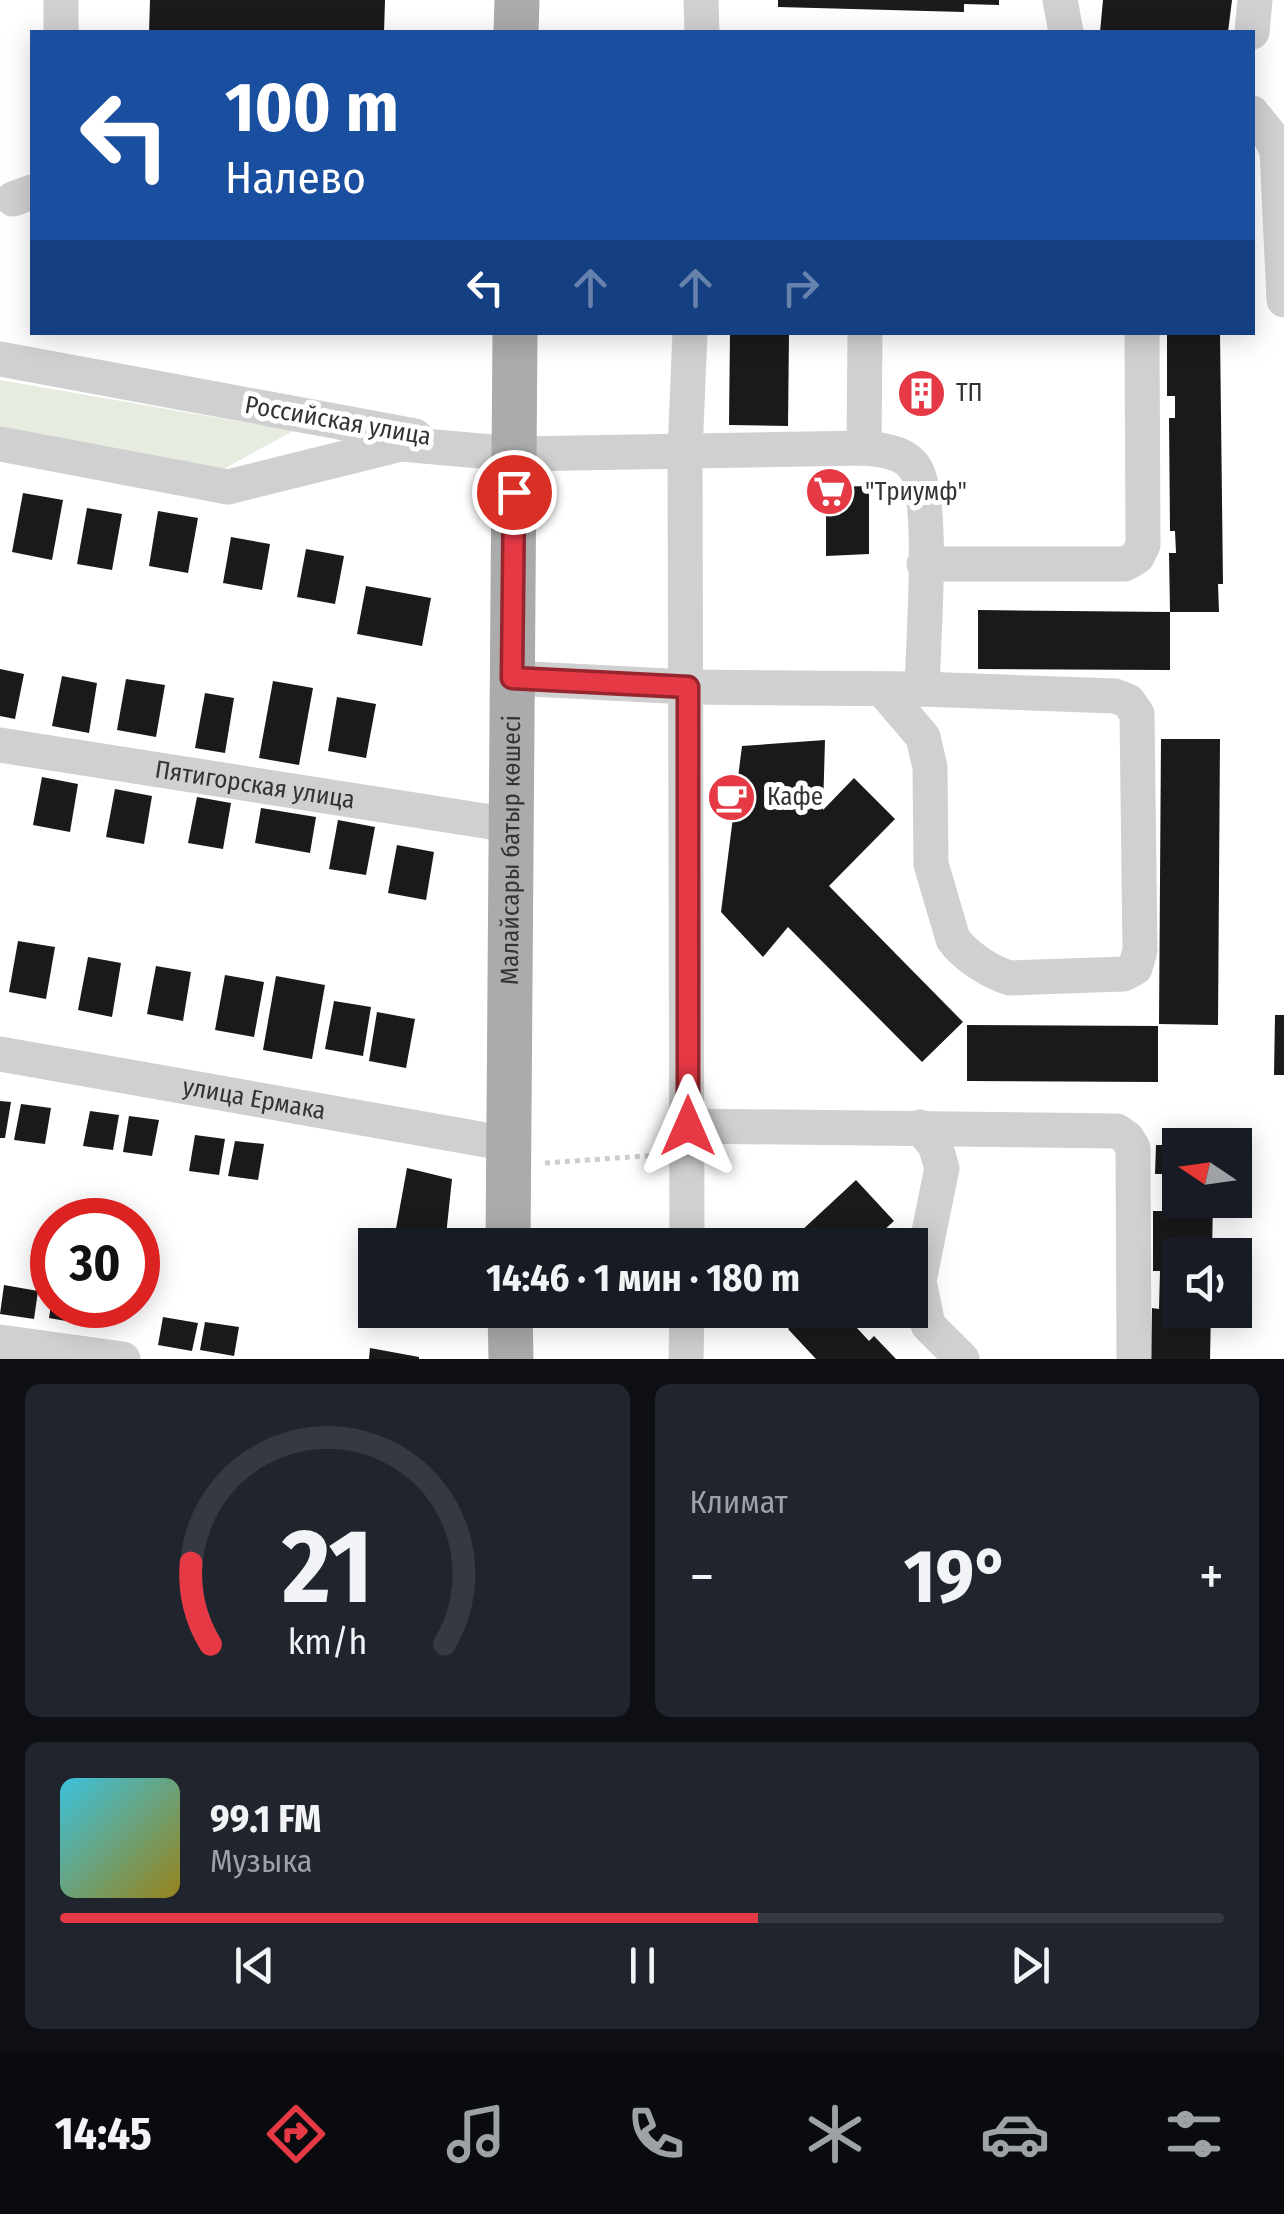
<!DOCTYPE html>
<html lang="ru">
<meta charset="utf-8">
<style>
:root{--surface:#171b24;--page:#20242c;--text:#f1f3f6;--muted:#9ea1a6;--line:#363941;--accent:#e63946}
body{margin:0;font-family:"Fira Sans Condensed",sans-serif;background:var(--page);color:var(--text);height:100vh;display:flex;flex-direction:column;font-size:38px;white-space:nowrap}
*{box-sizing:border-box;margin:0}
p{font-size:32px;color:var(--muted)}
.icon{flex:none;width:55px;height:55px;fill:none;stroke:currentColor;stroke-width:2;stroke-linecap:round;stroke-linejoin:round}
.map{position:relative;height:1359px;overflow:hidden}
.details{display:flex;flex-direction:column;gap:25px;padding:25px;background:#0d0f14;flex:1}
.details>*{flex:none}
.guide{position:absolute;left:30px;top:30px;width:1225px;height:305px;border-radius:0px;box-shadow:0 5px 25px #0003;background:#1a4fa0;color:#fff;overflow:hidden}
.needle{width:65px;rotate:283deg}
.buttons{position:absolute;left:1162px;top:1128px;display:grid;gap:20px}
.buttons a{display:grid;place-items:center;width:90px;height:90px;border-radius:0px;background:var(--surface);box-shadow:0 5px 25px #0003;font-size:50px}
.speed{position:absolute;left:30px;top:1198px;display:flex;gap:20px;font-size:50px;font-weight:700;text-align:center}
.speed>*{display:grid;place-content:center;width:130px;height:130px;border-radius:50%;background:var(--surface);box-shadow:0 5px 25px #0003;line-height:1}
.speed .limit{border:15px solid #d22;background:#fff;color:#111}
.pin{position:absolute;display:grid;place-items:center;width:85px;height:85px;color:#fff;margin:-42px;border:5px solid #fff;border-radius:50%;box-shadow:0 2px 10px #0007}
.me{position:absolute;width:110px;margin:-55px;rotate:0deg;stroke-linejoin:round;filter:drop-shadow(0 0 8px #0008)}
.turn{display:flex;align-items:center;gap:35px;height:210px;padding:0 30px;font-size:45px}
.turn .icon{width:130px;height:130px;stroke-width:2.5}
.turn b{display:block;font-size:70px;line-height:85px}
.lanes{display:flex;align-items:center;height:95px;padding:0 30px;background:#0003;justify-content:center;gap:50px;direction:ltr}
.lanes .off{opacity:.35}
.big{font-size:75px;font-weight:700;line-height:1.1}
.details .widget{flex:1;display:flex;flex-direction:column;justify-content:center;gap:15px;min-width:0;padding:0 35px;border-radius:15px;background:var(--page)}
.details .dial{align-items:center;gap:0}
.dial svg{height:260px;overflow:visible;fill:none;stroke:var(--line);stroke-width:7;stroke-linecap:round;text-anchor:middle}
.dial text{fill:var(--text);stroke:none}
.song{display:flex;align-items:center;gap:30px}
.cover{width:120px;height:120px;border-radius:15px;background:linear-gradient(135deg,hsl(190 70% 55%),hsl(50 70% 35%))}
.played{height:10px;border-radius:5px;background:linear-gradient(90deg,var(--accent) 60%,var(--line) 60%)}
.keys{display:flex;justify-content:space-around;direction:ltr}
.heat{display:flex;justify-content:space-between;align-items:center;font-size:55px;direction:ltr}
.details .tiles{flex:1;display:grid;gap:25px;grid-template-columns:1fr 1fr}
.widget:last-child{grid-column:span 2}
.trip{position:absolute;left:358px;top:1228px;width:570px;height:100px;border-radius:0px;background:var(--surface);box-shadow:0 5px 25px #0003;font-weight:700;line-height:100px;text-align:center}
.tab-bar{display:flex;height:160px;justify-content:space-around;align-items:center;background:#090b0e;color:var(--muted)}
.tab-bar .icon{width:70px;height:70px}
.tab-bar .selected{color:var(--accent)}
.tab-bar b{font-size:45px;color:var(--text)}
.map>svg:first-child{display:block}
.green{fill:#e6ecdf}
.building{fill:#1a1a1a}
.lines{fill:none;stroke-linecap:round;stroke-linejoin:round}
.path{stroke:#cdcdcd;stroke-width:5;stroke-dasharray:5 5;stroke-linecap:butt}
.minor{stroke:#d0d0d0;stroke-width:35}
.major{stroke:#ababab;stroke-width:45}
.route-casing{stroke:#96252e;stroke-width:25}
.route{stroke:#e63946;stroke-width:18}
.labels{text-anchor:middle;dominant-baseline:central;stroke-width:10;stroke-linejoin:round;paint-order:stroke}
.poi-label{font-size:25px;fill:#333;stroke:#fff;text-anchor:start}
.street-label{font-size:25px;fill:#333;stroke:#fff}
</style>
<div class="map">
<svg width="1284" height="1359" viewBox="0 0 1284 1359">
<rect width="100%" height="100%" fill="#fff"/>
<polygon class="green" points="0,380 293,431 220,471 0,430"/>
<g class="building">
<polygon points="150,0 385,0 384,32 149,32"/>
<polygon points="778,0 999,0 999,5 964,4 964,12 778,7"/>
<polygon points="1103,0 1232,0 1228,32 1100,32"/>
<polygon points="730,332 789,332 788,426 729,425"/>
<polygon points="1167,332 1220,332 1223,584 1218,584 1219,612 1170,612 1169,553 1176,553 1175,531 1170,531 1169,418 1175,418 1175,396 1167,396"/>
<polygon points="901,379 941,379 942,406 901,407"/>
<polygon points="869,486 869,554 826,556 826,487"/>
<polygon points="23,493 63,500 52,560 12,552"/>
<polygon points="87,508 122,514 112,570 77,564"/>
<polygon points="158,511 198,518 188,573 149,566"/>
<polygon points="231,537 270,544 262,590 223,583"/>
<polygon points="306,549 344,556 335,604 297,597"/>
<polygon points="366,586 431,598 422,646 357,634"/>
<polygon points="978,610 1170,612 1170,670 978,669"/>
<polygon points="0,669 24,674 15,719 0,716"/>
<polygon points="62,676 97,683 89,733 52,726"/>
<polygon points="126,679 165,685 156,737 117,730"/>
<polygon points="273,681 313,688 299,765 259,758"/>
<polygon points="205,693 234,698 225,753 195,748"/>
<polygon points="337,697 376,704 366,758 328,751"/>
<polygon points="1161,739 1220,739 1218,1025 1159,1024"/>
<polygon points="825,740 823,810 854,778 895,819 829,886 963,1022 922,1062 788,927 763,957 721,912 742,746"/>
<polygon points="42,777 78,784 70,832 33,825"/>
<polygon points="115,789 152,796 144,844 106,837"/>
<polygon points="197,797 231,803 223,849 188,843"/>
<polygon points="261,808 316,817 310,853 255,843"/>
<polygon points="338,820 375,827 366,875 329,869"/>
<polygon points="397,845 434,852 426,900 388,893"/>
<polygon points="18,941 55,947 46,999 9,992"/>
<polygon points="88,957 121,963 112,1017 78,1010"/>
<polygon points="156,966 191,972 183,1021 147,1014"/>
<polygon points="225,975 264,982 254,1037 215,1030"/>
<polygon points="276,976 325,985 312,1059 263,1050"/>
<polygon points="334,1001 371,1007 363,1056 325,1049"/>
<polygon points="377,1012 415,1019 406,1068 369,1061"/>
<polygon points="1275,1015 1284,1015 1284,1075 1274,1075"/>
<polygon points="967,1025 1158,1026 1158,1082 967,1081"/>
<polygon points="0,1101 11,1102 5,1138 0,1138"/>
<polygon points="21,1104 51,1108 45,1144 14,1140"/>
<polygon points="90,1111 119,1115 113,1150 83,1146"/>
<polygon points="129,1116 159,1120 152,1156 123,1152"/>
<polygon points="195,1135 225,1139 219,1175 189,1171"/>
<polygon points="235,1141 264,1144 258,1180 228,1176"/>
<polygon points="1156,1145 1180,1145 1180,1200 1213,1200 1212,1255 1180,1255 1180,1310 1211,1310 1210,1359 1151,1359 1152,1308 1159,1309 1160,1271 1153,1271 1153,1211 1162,1211 1163,1174 1155,1174"/>
<polygon points="407,1168 452,1179 445,1245 393,1245"/>
<polygon points="856,1180 894,1221 873,1240 870,1236 860,1245 786,1245"/>
<polygon points="4,1285 38,1291 34,1319 0,1314"/>
<polygon points="51,1305 87,1305 83,1324 49,1318"/>
<polygon points="807,1310 850,1310 845,1315 869,1341 874,1336 896,1359 816,1359 788,1329"/>
<polygon points="163,1317 198,1323 192,1351 158,1345"/>
<polygon points="205,1322 239,1327 234,1356 200,1350"/>
<polygon points="370,1348 419,1357 419,1359 369,1359"/>
</g>
<g class="lines">
<polyline class="path" points="545,1163 659,1155"/>
<g class="minor">
<polyline points="701,0 702,32"/>
<polyline points="1060,0 1066,32"/>
<polyline points="61,32 61,0"/>
<polyline points="1252,32 1255,0"/>
<polyline points="1252,113 1269,134 1277,151 1284,300"/>
<polyline points="13,199 32,192"/>
<polyline points="0,359 415,436"/>
<path d="M0,444L228,487L401,444L515,454L864,448C883,450 908,452 917,472C934,507 923,643 922,689L688,687L512,678"/>
<polyline points="864,448 865,332"/>
<polyline points="924,564 1125,564 1137,557 1143,545 1142,332"/>
<path d="M882,689L923,737L930,767L931,864L953,939C964,955 991,973 1010,978L1124,974L1135,968L1140,951L1137,714L1128,701L1115,696L922,689"/>
<path id="s1" d="M0,745L510,825"/>
<path id="s2" d="M0,1054L509,1144"/>
<polyline points="689,1126 1117,1131 1127,1138 1133,1148 1134,1359"/>
<polyline points="920,1127 935,1145 942,1168 919,1281 928,1325 962,1359"/>
<polyline points="687,1245 685,453 690,332"/>
<polyline points="0,1342 123,1359"/>
<polyline points="686,1359 687,1310"/>
</g>
<g class="major">
<polyline points="516,32 517,0"/>
<path id="s3" d="M508,1245L515,332"/>
<polyline points="510,1310 511,1359"/>
</g>
</g>
<g class="lines">
<defs>
<polyline id="route" points="514,492 512,678 688,687 688,1126"/>
</defs>
<use href="#route" class="route-casing"/>
<use href="#route" class="route"/>
</g>
<defs>
<symbol id="building-disc" viewBox="-11 -11 22 22"><circle r="9.5" fill="#e63946" stroke="#fff"/><path d="M-4-6H4V6H1V3H-1V6H-4ZM-2.5-4.3h1.7v1.8h-1.7ZM.8-4.3h1.7v1.8H.8ZM-2.5-1h1.7V.8h-1.7ZM.8-1h1.7V.8H.8Z" fill="#fff"/></symbol>
<symbol id="supermarket-disc" viewBox="-11 -11 22 22"><circle r="9.5" fill="#e63946" stroke="#fff"/><path d="M-6-5.5h2.5l.6 2H6L4.5 2H-2.5L-4.4-4H-6ZM-1.5 3.2a1.3 1.3 0 1 0 .1 0ZM3 3.2a1.3 1.3 0 1 0 .1 0Z" fill="#fff"/></symbol>
<symbol id="cafe-disc" viewBox="-11 -11 22 22"><circle r="9.5" fill="#e63946" stroke="#fff"/><path d="M-5.5-4.5H6V0H3Q3 3.5 0 3.5H-2.5Q-5.5 3.5-5.5 0ZM3-3.2v2h1.7v-2ZM-6 4.5H4V6H-6Z" fill="#fff"/></symbol>
</defs>
<g fill-rule="evenodd">
<use href="#building-disc" x="894" y="366" width="55" height="55"/>
<use href="#supermarket-disc" x="802" y="464" width="55" height="55"/>
<use href="#cafe-disc" x="704" y="770" width="55" height="55"/>
</g>
<g class="labels">
<g class="poi-label">
<text x="956" y="393">ТП</text>
<text x="865" y="492">"Триумф"</text>
<text x="767" y="797">Кафе</text>
</g>
<g class="street-label">
<text transform="translate(338 421) rotate(10)">Российская улица</text>
<text stroke="none"><textPath href="#s1" startOffset="258">Пятигорская улица</textPath></text>
<text stroke="none"><textPath href="#s3" startOffset="395">Малайсары батыр көшесі</textPath></text>
<text stroke="none"><textPath href="#s2" startOffset="258">улица Ермака</textPath></text>
</g>
</g>
</svg>
<div class="buttons">
<a><svg class="needle" viewBox="-14 -14 28 28"><path d="M0-13l5 13h-10z" fill="#e53935"/><path d="M0 13l5-13h-10z" fill="#9ea1a6"/></svg></a>
<a><svg class="icon" aria-label="sound" viewBox="0 0 24 24"><path d="M4 9h4l5-4v14l-5-4H4zM17 9q2 3 0 6"/></svg></a>
</div>
<div class="speed"><div class="limit">30</div></div>
<div class="pin" style="left:514px;top:492px;background:#d93025"><svg class="icon" aria-label="arrive" viewBox="0 0 24 24"><path d="M6 21V4h12l-3 4 3 4H6"/></svg></div>
<svg class="me" style="left:688px;top:1126px" viewBox="-20 -20 40 40"><path d="M0-17L14 15 0 8-14 15z" fill="#e63946" stroke="#fff" stroke-width="4"/></svg>
<div class="trip">14:46 · 1 мин · 180 m</div>
<div class="guide">
<div class="turn"><svg class="icon" aria-label="left" viewBox="0 0 24 24"><path d="M17 20v-9H6M10 6l-5 5 5 5"/></svg><div><b>100 m</b>Налево</div></div>
<div class="lanes"><svg class="icon" aria-label="left" viewBox="0 0 24 24"><path d="M17 20v-9H6M10 6l-5 5 5 5"/></svg><svg class="icon off" aria-label="ahead" viewBox="0 0 24 24"><path d="M12 20V5M6 11l6-6 6 6"/></svg><svg class="icon off" aria-label="ahead" viewBox="0 0 24 24"><path d="M12 20V5M6 11l6-6 6 6"/></svg><svg class="icon off" aria-label="right" viewBox="0 0 24 24"><path d="M7 20v-9h11M14 6l5 5-5 5"/></svg></div>
</div>
</div>
<section class="details">
<div class="tiles">
<div class="widget dial"><svg viewBox="0 0 100 80">
<path d="M14 69A42 42 0 1 1 86 69"/>
<path d="M14 69A42 42 0 0 1 8 44" stroke="#e63946"/>
<text x="50" y="56" font-size="32" font-weight="700">21</text>
<text x="50" y="72" font-size="11">km/h</text>
</svg></div>
<div class="widget"><p>Климат</p>
<div class="heat"><a>−</a><b class="big">19°</b><a>+</a></div>
</div>
<div class="widget">
<div class="song"><i class="cover"></i><div><b>99.1 FM</b><p>Музыка</p></div></div>
<div class="played"></div>
<div class="keys"><svg class="icon" aria-label="previous" viewBox="0 0 24 24"><path d="M18 5L8 12l10 7zM5 5v14"/></svg><svg class="icon" aria-label="pause" viewBox="0 0 24 24"><path d="M8 5v14M16 5v14"/></svg><svg class="icon" aria-label="next" viewBox="0 0 24 24"><path d="M6 5l10 7-10 7zM19 5v14"/></svg></div>
</div>
</div>
</section>
<nav class="tab-bar">
<b>14:45</b>
<svg class="icon selected" aria-label="directions" viewBox="0 0 24 24"><path d="M12 3l9 9-9 9-9-9zM9 14v-3h6M13 9l2 2-2 2"/></svg>
<svg class="icon" aria-label="music" viewBox="0 0 24 24"><path d="M9 18V5l10-2v13"/><circle cx="6" cy="18" r="3"/><circle cx="16" cy="16" r="3"/></svg>
<svg class="icon" aria-label="phone" viewBox="0 0 24 24"><path d="M5 4h4l2 5-3 2q2 4 5 5l2-3 5 2v4C11 20 4 13 5 4z"/></svg>
<svg class="icon" aria-label="climate" viewBox="0 0 24 24"><path d="M12 3v18M4 7l16 10M4 17L20 7"/></svg>
<svg class="icon" aria-label="car" viewBox="0 0 24 24"><path d="M5 17H2v-5l4-1 3-4h7l3 4 3 1v5h-3M9 17h6M6 11h13"/><circle cx="7" cy="17" r="2"/><circle cx="17" cy="17" r="2"/></svg>
<svg class="icon" aria-label="filters" viewBox="0 0 24 24"><path d="M4 7h16M4 17h16"/><circle cx="9" cy="7" r="2"/><circle cx="15" cy="17" r="2"/></svg>
</nav>
